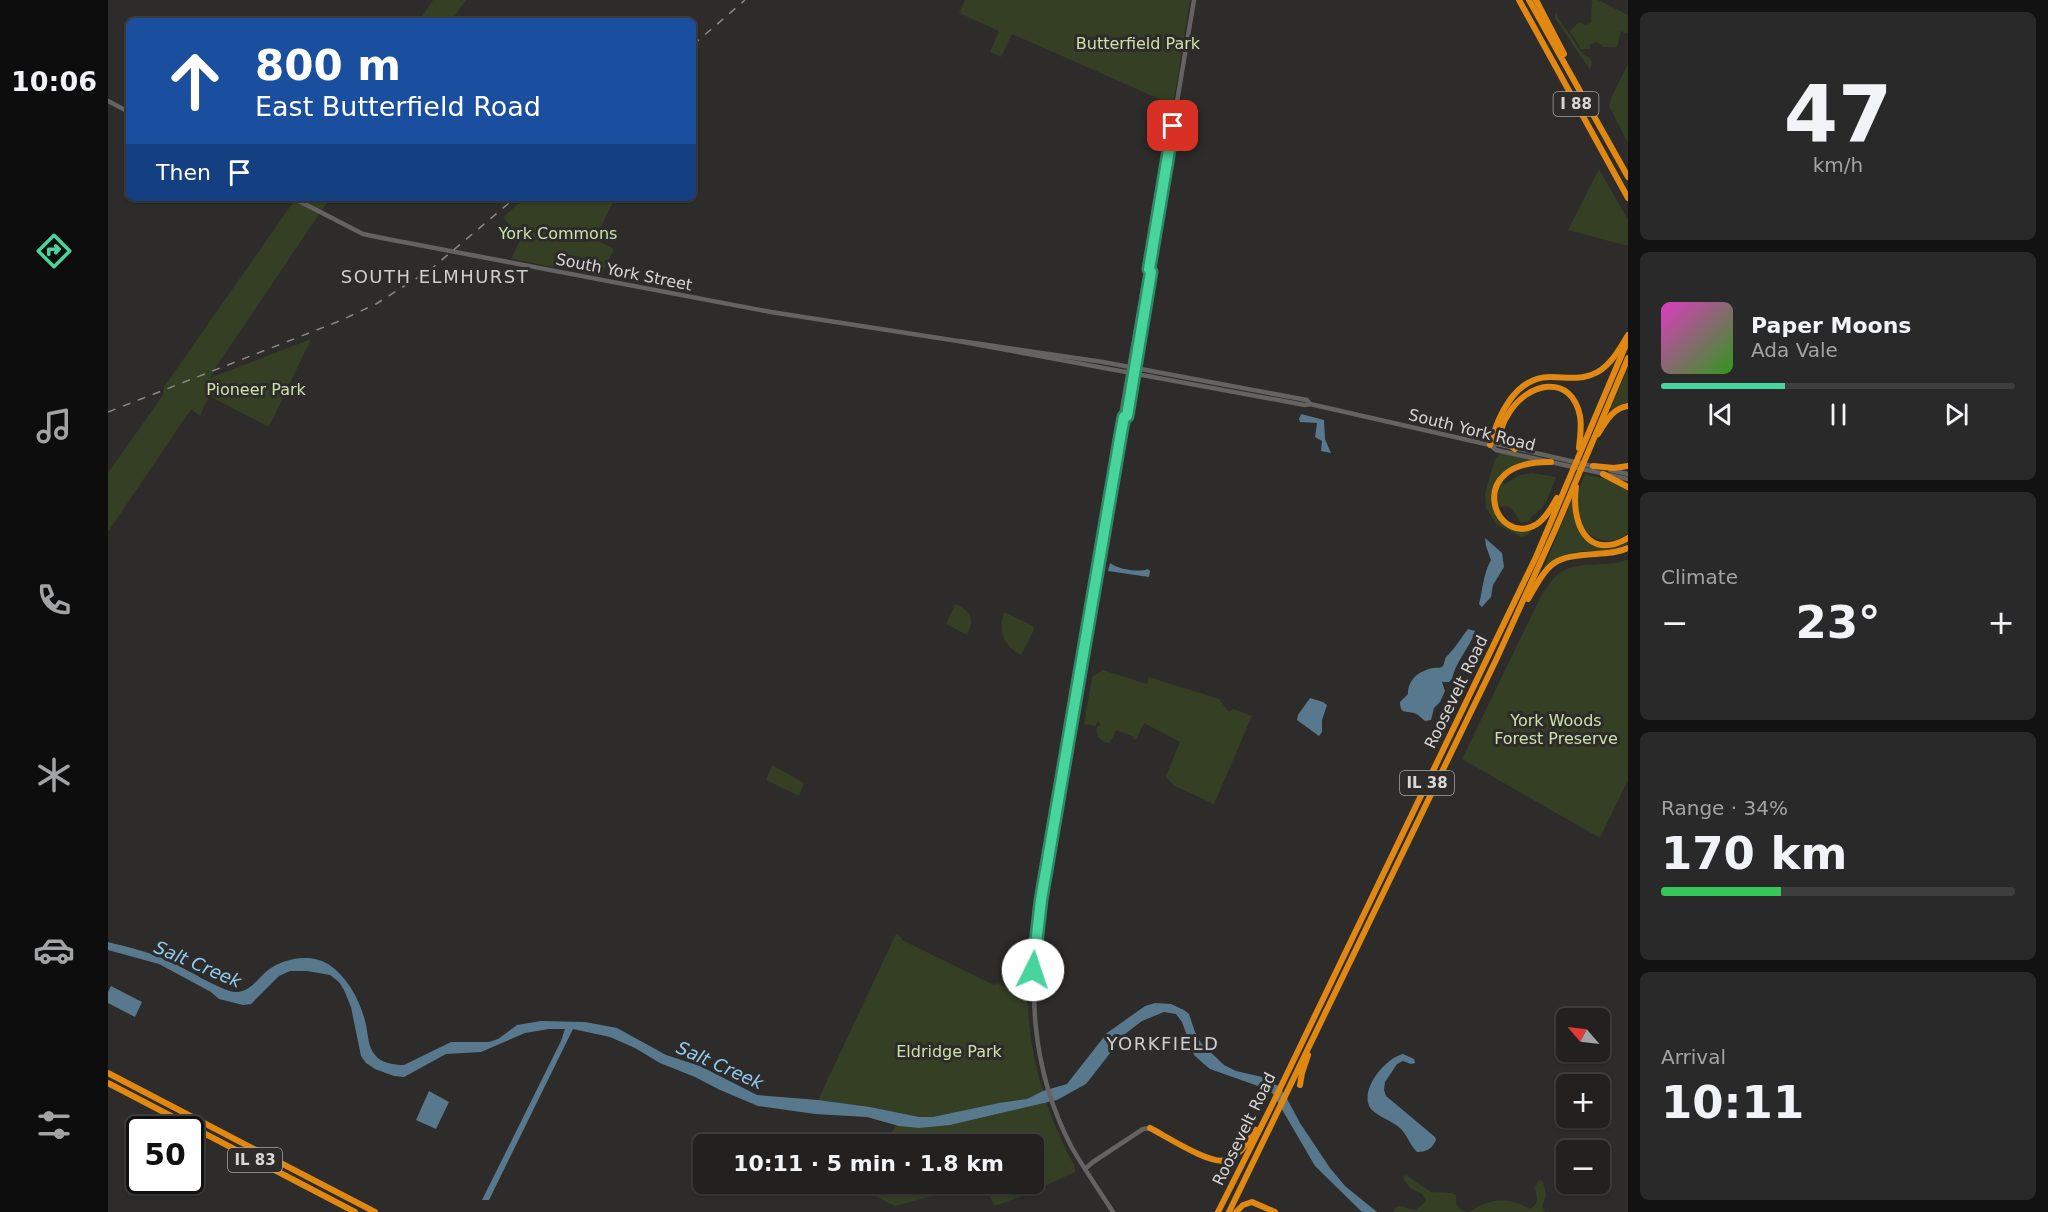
<!DOCTYPE html>
<meta charset="utf-8">
<style>
:root{--surface:#222120;--page:#2a2929;--text:#f1f3f6;--muted:#a2a3a5;--line:#3f3e3e;--accent:#48d49d}
body{margin:0;font-family:"DejaVu Sans",sans-serif;background:var(--page);color:var(--text);height:100vh;display:flex;flex-direction:column;font-size:22px;white-space:nowrap}
*{box-sizing:border-box;margin:0}
p{font-size:20px;color:var(--muted)}
.icon{flex:none;width:33px;height:33px;fill:none;stroke:currentColor;stroke-width:2;stroke-linecap:round;stroke-linejoin:round}
.map{position:relative;flex:1;overflow:hidden}
.side{display:flex;flex-direction:column;gap:12px;padding:12px;background:#131212;width:420px}
.side>*{flex:none}
.hud{position:absolute;left:18px;top:18px;width:570px;height:183px;border-radius:9px;box-shadow:0 2px 4px #0004,0 0 0 2px var(--line);background:#1a4fa0;color:#fff;overflow:hidden}
.needle{width:39px;rotate:298deg}
.controls{position:absolute;left:1448px;top:1008px;display:grid;gap:12px}
.controls a{display:grid;place-items:center;width:54px;height:54px;border-radius:9px;background:var(--surface);box-shadow:0 2px 4px #0004,0 0 0 2px var(--line);font-size:30px}
.speed{position:absolute;left:18px;top:1116px;display:flex;gap:12px;font-size:30px;font-weight:700;text-align:center}
.speed>*{display:grid;place-content:center;width:78px;height:78px;border-radius:50%;background:var(--surface);box-shadow:0 2px 4px #0004,0 0 0 2px var(--line);line-height:1}
.speed .limit{border:3px solid #111;border-radius:9px;background:#fff;color:#111}
.pin{position:absolute;display:grid;place-items:center;width:51px;height:51px;color:#fff;margin:-26px;border-radius:12px;box-shadow:0 3px 9px #0006}
.me{position:absolute;width:66px;margin:-33px;rotate:4deg;stroke-linejoin:round;filter:drop-shadow(0 0 4px #0008)}
.turn{display:flex;align-items:center;gap:21px;height:126px;padding:0 30px;font-size:27px}
.turn .icon{width:78px;height:78px;stroke-width:2.5}
.turn b{display:block;font-size:42px;line-height:51px}
.then{display:flex;align-items:center;height:57px;padding:0 30px;background:#0003;gap:12px;font-size:22px}
.big{font-size:45px;font-weight:800;line-height:1.1}
.side .widget{flex:1;display:flex;flex-direction:column;justify-content:center;gap:9px;min-width:0;padding:0 21px;border-radius:9px;background:var(--page)}
.side .dial{align-items:center;gap:0}
.dial b{font-size:78px;line-height:1}
.song{display:flex;align-items:center;gap:18px}
.cover{width:72px;height:72px;border-radius:9px;background:linear-gradient(135deg,hsl(310 70% 55%),hsl(110 70% 35%))}
.played{height:6px;border-radius:3px;background:linear-gradient(90deg,var(--accent) 35%,var(--line) 35%)}
.keys{display:flex;justify-content:space-around;direction:ltr}
.heat{display:flex;justify-content:space-between;align-items:center;font-size:33px;direction:ltr}
.charge{height:9px;border-radius:4px;background:linear-gradient(90deg,#34c759 34%,var(--line) 0)}
.trip{position:absolute;left:585px;top:1134px;width:351px;height:60px;border-radius:9px;background:var(--surface);box-shadow:0 2px 4px #0004,0 0 0 2px var(--line);font-weight:800;line-height:60px;text-align:center}
main{display:flex;flex:1;min-height:0}
.menu{display:flex;flex-direction:column;width:108px;justify-content:space-around;align-items:center;background:#0e0d0d;color:var(--muted)}
.menu .icon{width:42px;height:42px}
.menu .on{color:var(--accent)}
.menu b{font-size:27px;color:var(--text)}
.map>svg:first-child{display:block}
.green{fill:#343f24}
.water{fill:#58798d}
.lines{fill:none;stroke-linecap:round;stroke-linejoin:round}
.secondary{stroke:#656361;stroke-width:4.5}
.highway{stroke:#e08811;stroke-width:6}
.rail{stroke:#898886;stroke-width:1.5;stroke-dasharray:8 8;stroke-linecap:butt}
.route-casing{stroke:#2f8a66;stroke-width:15}
.route{stroke:#48d49d;stroke-width:10}
.labels{text-anchor:middle;dominant-baseline:central;stroke-width:6;stroke-linejoin:round;paint-order:stroke}
.shield{fill:#2d2c2a;stroke:#a5a4a2;stroke-width:1.5}
.shield-label{font-size:15px;font-weight:bold;fill:#d8d7d6}
.park-label{font-size:16px;fill:#cbe2aa;stroke:#2d2c2a}
.street-label{font-size:16px;fill:#d8d7d6;stroke:#2d2c2a}
.neighbourhood-label{font-size:18px;letter-spacing:1.5px;fill:#d0cecc;stroke:#2d2c2a}
.water-label{font-size:18px;font-style:italic;fill:#91cbf0;stroke:#2d2c2a}
</style>
<main>
<nav class="menu">
<b>10:06</b>
<svg class="icon on" aria-label="directions" viewBox="0 0 24 24"><path d="M12 3l9 9-9 9-9-9zM9 14v-3h6M13 9l2 2-2 2"/></svg>
<svg class="icon" aria-label="music" viewBox="0 0 24 24"><path d="M9 18V5l10-2v13"/><circle cx="6" cy="18" r="3"/><circle cx="16" cy="16" r="3"/></svg>
<svg class="icon" aria-label="phone" viewBox="0 0 24 24"><path d="M5 4h4l2 5-3 2q2 4 5 5l2-3 5 2v4C11 20 4 13 5 4z"/></svg>
<svg class="icon" aria-label="climate" viewBox="0 0 24 24"><path d="M12 3v18M4 7l16 10M4 17L20 7"/></svg>
<svg class="icon" aria-label="car" viewBox="0 0 24 24"><path d="M5 17H2v-5l4-1 3-4h7l3 4 3 1v5h-3M9 17h6M6 11h13"/><circle cx="7" cy="17" r="2"/><circle cx="17" cy="17" r="2"/></svg>
<svg class="icon" aria-label="filters" viewBox="0 0 24 24"><path d="M4 7h16M4 17h16"/><circle cx="9" cy="7" r="2"/><circle cx="15" cy="17" r="2"/></svg>
</nav>
<div class="map">
<svg width="1520" height="1212" viewBox="0 0 1520 1212">
<rect width="100%" height="100%" fill="#2d2c2a"/>
<g class="green">
<polygon points="325,0 358,0 343,21 311,21"/>
<polygon points="857,0 1082,0 1065,105 904,34 893,57 882,52 891,31 851,13"/>
<polygon points="1484,0 1490,0 1520,15 1520,32 1517,33 1513,31 1509,47 1496,47 1489,42 1482,44 1482,49 1473,49 1462,31 1471,22 1478,25 1483,22"/>
<polygon points="1449,12 1450,18 1475,54 1481,57 1484,62 1482,70 1447,18 1447,13"/>
<polygon points="1520,64 1520,143 1501,106 1503,98"/>
<polygon points="1491,169 1520,220 1520,246 1460,230"/>
<polygon points="188,198 222,198 108,367 102,378 203,339 161,427 101,396 92,416 83,409 0,532 0,473 55,395 56,387"/>
<polygon points="417,198 507,198 487,239 506,249 493,276 403,259 413,238 395,217"/>
<polygon points="1520,368 1520,402 1509,406 1505,409 1503,408"/>
<path d="M1392,453L1425,460C1419,462 1413,463 1407,466C1397,471 1381,487 1384,500C1386,508 1395,517 1399,524L1425,528L1421,534L1413,537L1388,524L1378,508L1377,493L1387,459Z"/>
<polygon points="1424,473 1448,477 1439,500 1434,508 1423,517 1422,521 1413,523 1404,509 1398,506 1393,507 1389,504 1390,489 1394,482 1397,484 1412,475"/>
<path d="M1477,474L1501,480L1520,489V533C1499,551 1472,536 1469,510C1468,498 1472,486 1477,474Z"/>
<path d="M1464,499C1465,528 1472,529 1493,545L1520,539V544C1501,555 1479,548 1459,554C1449,557 1443,565 1435,570Z"/>
<path d="M1520,559V780L1492,838L1354,759L1431,600C1451,565 1459,566 1497,564C1505,563 1513,563 1520,559Z"/>
<path d="M847,604C863,611 867,619 859,635L838,624Z"/>
<path d="M896,612L925,626L926,630L913,655C895,646 890,631 896,612Z"/>
<path d="M995,670L1039,684L1041,677L1111,699L1121,712L1125,709L1144,716L1106,804L1069,787L1063,783L1058,776L1072,742L1036,723L1028,740L1025,739L1026,737L1008,730L1002,743C993,742 987,736 989,726H992V723L989,722L988,726L976,724L984,677Z"/>
<polygon points="664,765 696,783 691,796 658,780"/>
<path d="M788,934L793,937L794,940L886,985L889,983L918,998L920,1005C922,1062 940,1117 967,1167V1172L917,1195L887,1206L875,1184H926V1144H777L794,1115L762,1107L710,1100Z"/>
<path d="M1298,1175L1323,1192L1344,1193L1348,1195C1348,1205 1349,1208 1358,1212C1365,1211 1369,1206 1376,1204C1391,1197 1408,1200 1422,1209C1432,1203 1429,1197 1427,1187L1431,1180L1435,1182L1438,1195L1434,1207L1437,1212H1285C1292,1200 1298,1210 1308,1210L1318,1201L1314,1194L1302,1188L1294,1177Z"/>
<polygon points="753,1184 869,1184 787,1206 753,1189"/>
</g>
<g class="water">
<polygon points="1193,414 1216,420 1217,439 1223,453 1213,451 1214,441 1207,437 1209,423 1192,422 1191,419"/>
<path d="M1377,538L1394,553L1396,567L1385,585L1383,597L1374,607L1371,604C1375,589 1375,574 1383,560L1378,546Z"/>
<path d="M1002,563C1009,569 1031,573 1040,569L1042,571L1041,577L1000,571Z"/>
<path d="M1360,629L1367,631C1362,648 1348,660 1344,679L1341,682H1334L1337,691L1332,702L1326,708L1323,720L1317,721C1315,719 1312,717 1310,715C1301,709 1292,717 1292,702L1300,694C1300,679 1311,671 1325,668C1330,667 1331,669 1335,666C1336,665 1337,658 1338,657C1345,651 1353,638 1360,629Z"/>
<polygon points="1202,698 1215,702 1219,705 1214,720 1214,732 1211,736 1189,720 1190,715"/>
<path d="M0,942C20,947 41,952 61,961C77,968 111,990 127,992C142,993 150,978 160,970C176,958 202,953 220,964C240,977 253,1002 258,1025C260,1034 260,1047 267,1055C273,1063 286,1065 296,1065L343,1042H381L390,1039L409,1025L433,1021L477,1022L509,1028L558,1055L592,1066L649,1095L710,1100L762,1107L811,1117H825L891,1103L919,1099L935,1091L959,1084L999,1033L1037,1006L1047,1003L1063,1004L1076,1010L1081,1014L1087,1032L1093,1043L1116,1065L1128,1071L1154,1077L1170,1086L1177,1095L1192,1123L1222,1168L1237,1186L1269,1212H1254L1207,1166L1165,1094L1150,1086L1102,1069L1096,1064L1086,1055L1074,1022L1068,1014L1056,1012L1034,1021L1017,1034L978,1084L949,1100L842,1125L811,1128L791,1126L759,1117L707,1114L650,1106L612,1090L587,1077L552,1063L527,1048L502,1037L465,1029L381,1200H374L453,1041L457,1029H441L417,1033L373,1052L338,1054L296,1077L286,1076L267,1069L258,1063L253,1056L243,1007L236,990L231,982L222,975L199,971H182L171,976L143,1004L135,1005L111,999L103,992L51,964L0,950Z"/>
<polygon points="3,986 34,1002 27,1017 0,1003 0,992"/>
<path d="M1295,1054L1306,1059L1307,1063L1303,1064L1295,1061L1289,1064L1277,1082L1276,1090L1278,1096L1327,1137L1328,1140C1324,1149 1318,1152 1309,1152C1302,1145 1299,1135 1292,1128C1284,1121 1271,1117 1264,1110C1249,1092 1277,1058 1295,1054Z"/>
<polygon points="321,1091 341,1102 328,1129 308,1120"/>
</g>
<g class="lines">
<g class="secondary">
<polyline points="0,101 21,112"/>
<polyline points="185,198 255,234 274,238 663,312 850,341 1197,405 1202,404 1382,445 1388,450 1520,479"/>
<polyline points="852,341 995,362 1199,400 1202,404"/>
<polyline points="1016,417 1019,416 1043,272 1041,269"/>
<polyline points="1382,445 1389,444 1488,467"/>
<polyline points="1502,470 1520,474"/>
<polyline points="977,1169 985,1162 1035,1129 1042,1128"/>
<path d="M1005,1212C991,1190 976,1169 963,1146C922,1067 920,987 933,900L1016,417L1013,415L1035,289L1041,269L1086,0"/>
</g>
<g class="highway">
<polyline points="1411,0 1520,198"/>
<polyline points="1421,0 1520,177"/>
<polyline points="1428,0 1456,54"/>
<path d="M1490,434C1498,421 1505,408 1520,406"/>
<path d="M1382,445C1390,416 1407,377 1442,377C1456,377 1470,380 1483,375C1501,369 1511,350 1520,335"/>
<path d="M1407,449L1394,439C1392,429 1395,422 1401,413C1419,383 1463,372 1472,416C1474,426 1472,437 1471,448"/>
<path d="M1443,462C1353,460 1387,550 1429,524C1438,518 1444,507 1449,498"/>
<polyline points="1485,466 1506,468 1520,466"/>
<polyline points="1495,474 1520,487"/>
<path d="M1468,487C1463,521 1478,562 1520,538"/>
<path d="M1420,599C1442,561 1444,557 1488,554C1500,553 1510,553 1520,548"/>
<polyline points="0,1073 267,1212"/>
<polyline points="0,1083 247,1212"/>
<polyline points="1192,1085 1194,1073 1200,1055"/>
<path d="M1042,1128C1058,1136 1103,1166 1119,1160C1133,1155 1140,1141 1148,1130"/>
<polyline points="1110,1212 1163,1107 1428,557 1520,340"/>
<polyline points="1121,1212 1388,660 1448,528 1520,358"/>
<polyline points="1128,1212 1135,1205 1144,1202 1167,1212"/>
</g>
<g class="rail">
<polyline points="585,45 637,0"/>
<polyline points="0,412 229,322 268,304 323,269 407,198"/>
</g>
</g>
<g class="lines">
<defs>
<polyline id="route" points="925,970 933,900 1014,427 1016,417 1019,416 1043,272 1041,269 1065,126"/>
</defs>
<use href="#route" class="route-casing"/>
<use href="#route" class="route"/>
</g>
<g class="labels">
<g class="shield">
<rect x="1445.5" y="92" width="45" height="24" rx="4.5"/>
<rect x="1292" y="771" width="54" height="24" rx="4.5"/>
<rect x="120" y="1148" width="54" height="24" rx="4.5"/>
</g>
<g class="shield-label">
<text x="1468" y="104">I 88</text>
<text x="1319" y="783">IL 38</text>
<text x="147" y="1160">IL 83</text>
</g>
<g class="park-label">
<text x="1030" y="43">Butterfield Park</text>
<text x="450" y="233">York Commons</text>
<text x="148" y="389">Pioneer Park</text>
<text x="1448" y="720">York Woods<tspan x="1448" dy="18">Forest Preserve</tspan></text>
<text x="841" y="1051">Eldridge Park</text>
</g>
<g class="street-label">
<text transform="translate(516 272) rotate(11)">South York Street</text>
<text transform="translate(1364 430) rotate(14)">South York Road</text>
<text transform="translate(1348 692) rotate(-64)">Roosevelt Road</text>
<text transform="translate(1136 1129) rotate(-64)">Roosevelt Road</text>
</g>
<g class="neighbourhood-label">
<text x="327" y="276">SOUTH ELMHURST</text>
<text x="1055" y="1043">YORKFIELD</text>
</g>
<g class="water-label">
<text transform="translate(90 964) rotate(23)">Salt Creek</text>
<text transform="translate(612 1065) rotate(24)">Salt Creek</text>
</g>
</g>
</svg>
<div class="controls">
<a><svg class="needle" viewBox="-14 -14 28 28"><path d="M0-13l5 13h-10z" fill="#e53935"/><path d="M0 13l5-13h-10z" fill="#a2a3a5"/></svg></a>
<a>+</a>
<a>−</a>
</div>
<div class="speed"><div class="limit">50</div></div>
<div class="pin" style="left:1065px;top:126px;background:#d93025"><svg class="icon" aria-label="arrive" viewBox="0 0 24 24"><path d="M6 21V4h12l-3 4 3 4H6"/></svg></div>
<svg class="me" style="left:925px;top:970px" viewBox="-20 -20 40 40"><circle r="19" fill="#fff"/><path d="M0-13L10 11 0 6-10 11z" fill="#48d49d"/></svg>
<div class="trip">10:11 · 5 min · 1.8 km</div>
<div class="hud">
<div class="turn"><svg class="icon" aria-label="ahead" viewBox="0 0 24 24"><path d="M12 20V5M6 11l6-6 6 6"/></svg><div><b>800 m</b>East Butterfield Road</div></div>
<div class="then">Then<svg class="icon" aria-label="arrive" viewBox="0 0 24 24"><path d="M6 21V4h12l-3 4 3 4H6"/></svg></div>
</div>
</div>
<section class="side">
<div class="widget dial"><b>47</b><p>km/h</p></div>
<div class="widget">
<div class="song"><i class="cover"></i><div><b>Paper Moons</b><p>Ada Vale</p></div></div>
<div class="played"></div>
<div class="keys"><svg class="icon" aria-label="previous" viewBox="0 0 24 24"><path d="M18 5L8 12l10 7zM5 5v14"/></svg><svg class="icon" aria-label="pause" viewBox="0 0 24 24"><path d="M8 5v14M16 5v14"/></svg><svg class="icon" aria-label="next" viewBox="0 0 24 24"><path d="M6 5l10 7-10 7zM19 5v14"/></svg></div>
</div>
<div class="widget"><p>Climate</p>
<div class="heat"><a>−</a><b class="big">23°</b><a>+</a></div>
</div>
<div class="widget"><p>Range · 34%</p><b class="big">170 km</b><div class="charge"></div></div>
<div class="widget"><p>Arrival</p><b class="big">10:11</b></div>
</section>
</main>
